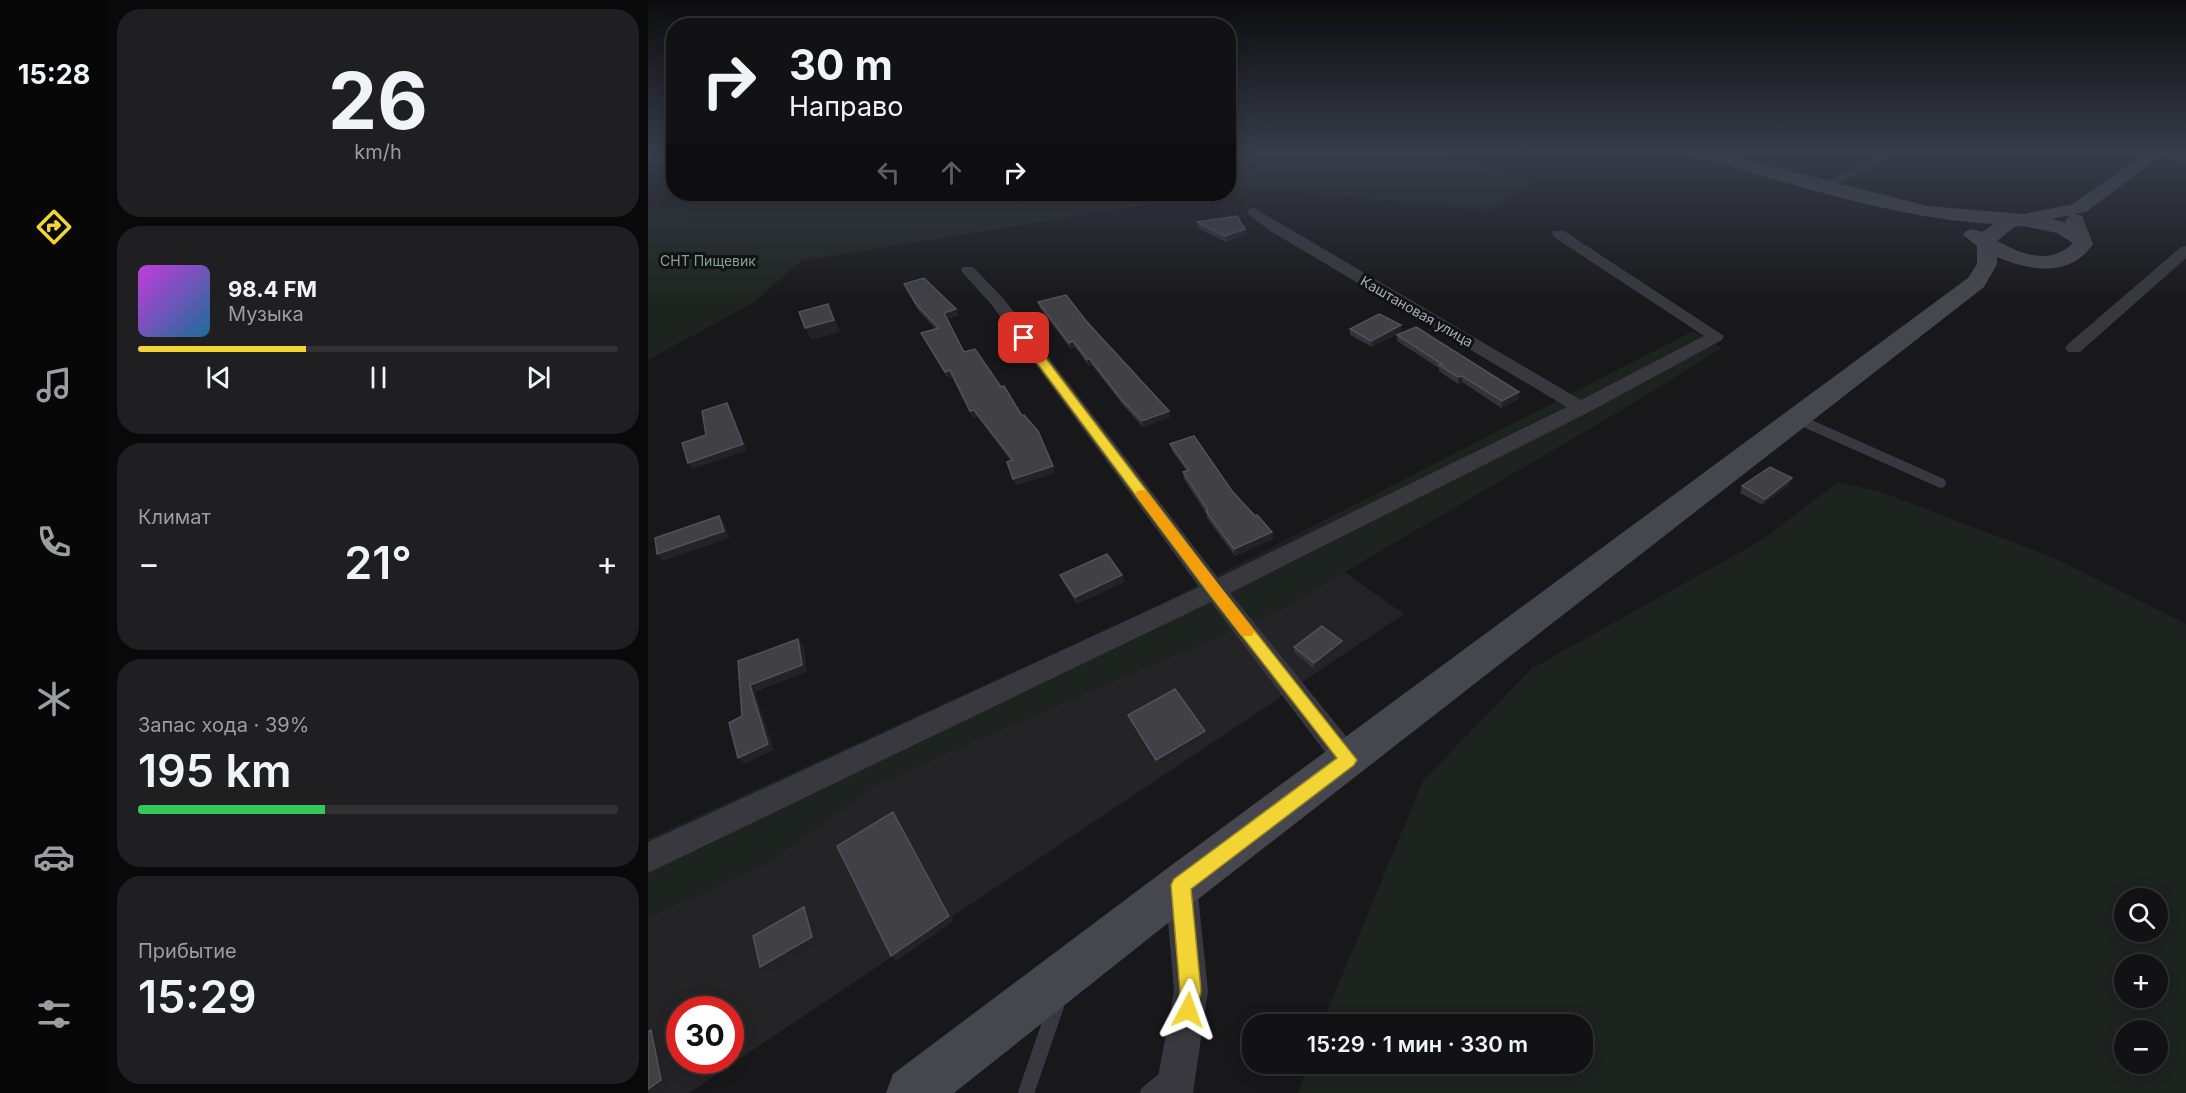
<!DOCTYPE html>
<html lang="ru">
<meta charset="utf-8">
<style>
:root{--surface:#121113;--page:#1f1f21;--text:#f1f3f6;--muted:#9c9da0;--line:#313133;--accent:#f3d435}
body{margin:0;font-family:Inter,sans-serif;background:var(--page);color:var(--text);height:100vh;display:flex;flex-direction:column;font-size:22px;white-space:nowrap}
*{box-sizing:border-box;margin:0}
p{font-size:20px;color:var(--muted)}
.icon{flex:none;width:33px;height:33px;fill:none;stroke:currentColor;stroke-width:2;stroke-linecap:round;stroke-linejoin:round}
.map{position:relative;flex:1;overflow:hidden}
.panel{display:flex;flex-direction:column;gap:9px;padding:9px;background:#0a090a;width:540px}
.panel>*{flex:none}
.banner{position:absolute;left:18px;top:18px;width:570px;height:183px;border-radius:24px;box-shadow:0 3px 15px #0003,0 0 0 2px var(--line);background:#121113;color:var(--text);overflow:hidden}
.controls{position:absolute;left:1466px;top:888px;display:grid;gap:12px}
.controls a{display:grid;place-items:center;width:54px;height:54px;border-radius:50%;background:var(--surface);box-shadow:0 3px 15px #0003,0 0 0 2px var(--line);font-size:30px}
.speed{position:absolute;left:18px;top:996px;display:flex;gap:12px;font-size:30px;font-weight:700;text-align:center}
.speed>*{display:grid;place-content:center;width:78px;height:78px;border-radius:50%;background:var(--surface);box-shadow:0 3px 15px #0003,0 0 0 2px var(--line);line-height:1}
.speed .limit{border:9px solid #d22;background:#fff;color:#111}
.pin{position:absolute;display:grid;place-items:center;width:51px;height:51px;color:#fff;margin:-26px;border-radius:12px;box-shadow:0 3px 9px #0006}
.me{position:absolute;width:66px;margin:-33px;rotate:4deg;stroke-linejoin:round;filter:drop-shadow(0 0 4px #0008)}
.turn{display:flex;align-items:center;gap:21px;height:126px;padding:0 24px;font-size:27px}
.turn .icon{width:78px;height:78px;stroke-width:2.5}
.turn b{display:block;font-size:42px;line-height:51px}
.lanes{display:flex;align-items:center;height:57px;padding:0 24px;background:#0003;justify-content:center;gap:30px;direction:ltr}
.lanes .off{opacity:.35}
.big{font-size:45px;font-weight:600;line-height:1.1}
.panel .card{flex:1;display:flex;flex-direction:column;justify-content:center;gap:9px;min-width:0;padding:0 21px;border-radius:24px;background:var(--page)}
.panel .dial{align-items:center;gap:0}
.dial b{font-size:78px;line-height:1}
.song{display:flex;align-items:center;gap:18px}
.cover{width:72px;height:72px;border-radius:9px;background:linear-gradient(135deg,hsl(290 70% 55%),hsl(200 70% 35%))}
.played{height:6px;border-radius:3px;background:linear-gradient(90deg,var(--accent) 35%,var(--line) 35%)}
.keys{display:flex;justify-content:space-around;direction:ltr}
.heat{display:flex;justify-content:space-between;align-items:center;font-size:33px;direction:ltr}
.charge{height:9px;border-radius:4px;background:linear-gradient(90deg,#34c759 39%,var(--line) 0)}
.trip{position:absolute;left:594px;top:1014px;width:351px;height:60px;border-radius:24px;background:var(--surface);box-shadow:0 3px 15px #0003,0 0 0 2px var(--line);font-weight:600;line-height:60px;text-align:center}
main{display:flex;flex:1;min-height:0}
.tabs{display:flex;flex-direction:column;width:108px;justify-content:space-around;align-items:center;background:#070708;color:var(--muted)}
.tabs .icon{width:42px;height:42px}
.tabs .active{color:var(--accent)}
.tabs b{font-size:27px;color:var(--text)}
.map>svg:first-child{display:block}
.built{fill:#242326;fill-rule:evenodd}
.green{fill:#1d241f;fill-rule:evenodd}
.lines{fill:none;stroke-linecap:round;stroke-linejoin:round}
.lane-far1{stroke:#38383e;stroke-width:10}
.lane{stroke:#38383e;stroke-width:16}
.street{fill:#38383e;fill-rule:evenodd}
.secondary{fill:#46474e;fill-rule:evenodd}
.wall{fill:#343337}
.shaded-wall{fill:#232225}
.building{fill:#404045;stroke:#515157;stroke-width:1.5}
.route{fill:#f3d435;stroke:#9e8a22;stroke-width:1.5}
.slow{fill:#f59e0b}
.labels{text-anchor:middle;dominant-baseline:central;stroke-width:6;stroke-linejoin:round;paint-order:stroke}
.far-park-label{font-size:14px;fill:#80a488;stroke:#121214}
.far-street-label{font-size:14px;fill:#a9abb9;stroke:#121214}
</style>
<main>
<nav class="tabs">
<b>15:28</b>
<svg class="icon active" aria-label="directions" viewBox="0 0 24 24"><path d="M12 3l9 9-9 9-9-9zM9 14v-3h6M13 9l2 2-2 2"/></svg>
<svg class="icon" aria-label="music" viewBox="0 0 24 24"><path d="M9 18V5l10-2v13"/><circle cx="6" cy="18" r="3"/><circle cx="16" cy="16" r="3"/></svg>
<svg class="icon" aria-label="phone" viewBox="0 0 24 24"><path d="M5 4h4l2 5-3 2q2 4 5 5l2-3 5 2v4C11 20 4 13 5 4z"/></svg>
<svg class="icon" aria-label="climate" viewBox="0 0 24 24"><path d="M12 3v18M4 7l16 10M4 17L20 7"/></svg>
<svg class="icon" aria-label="car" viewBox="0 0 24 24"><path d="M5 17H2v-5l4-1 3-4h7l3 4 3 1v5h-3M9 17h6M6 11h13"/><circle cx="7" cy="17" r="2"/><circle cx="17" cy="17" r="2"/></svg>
<svg class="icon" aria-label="filters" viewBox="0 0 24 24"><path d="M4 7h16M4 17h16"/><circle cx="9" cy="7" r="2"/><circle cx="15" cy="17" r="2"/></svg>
</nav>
<section class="panel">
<div class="card dial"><b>26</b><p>km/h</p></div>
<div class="card">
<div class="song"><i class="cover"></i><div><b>98.4 FM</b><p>Музыка</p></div></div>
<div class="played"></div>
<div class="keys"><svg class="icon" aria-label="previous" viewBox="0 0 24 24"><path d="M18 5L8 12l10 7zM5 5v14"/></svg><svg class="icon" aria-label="pause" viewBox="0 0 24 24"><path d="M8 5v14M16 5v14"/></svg><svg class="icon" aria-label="next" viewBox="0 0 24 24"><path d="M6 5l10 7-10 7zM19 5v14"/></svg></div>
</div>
<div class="card"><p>Климат</p>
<div class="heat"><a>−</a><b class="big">21°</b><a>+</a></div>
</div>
<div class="card"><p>Запас хода · 39%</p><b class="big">195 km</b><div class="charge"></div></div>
<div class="card"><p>Прибытие</p><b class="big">15:29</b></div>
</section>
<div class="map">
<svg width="1538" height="1093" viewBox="0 0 1538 1093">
<rect width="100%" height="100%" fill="#181719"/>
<path class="built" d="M696,572L756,614L41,1093H0V917L123,860L227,784L637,607ZM32,1010H82V1060H32Z"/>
<g class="green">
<polygon points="581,152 791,152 885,183 842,211 603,187 581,191"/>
<polygon points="71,194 565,194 153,261 105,303 0,360 0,206 21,209"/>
<polygon points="1045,331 1074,348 974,410 637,607 227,784 123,860 0,917 0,839 513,604"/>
<path d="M1190,482L1233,492L1404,557L1538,624V1093H650L660,1064H934V1024H674L775,781L883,669L1117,538ZM1509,898V932H1476V898ZM1509,964V998H1476V964ZM1509,1030V1064H1476V1030Z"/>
</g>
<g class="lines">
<polyline class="lane-far1" points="1147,418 1293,483"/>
<g class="lane">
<polyline points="378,1093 409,1003"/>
<polyline points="500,1093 519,1078"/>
</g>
<g class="street">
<polygon points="1237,152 1252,152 1183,188 1179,189 1173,185"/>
<polygon points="1503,152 1518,152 1538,157 1538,165 1504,155"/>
<polygon points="26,153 26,161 0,162 0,154"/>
<polygon points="606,208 933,400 1056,336 906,237 904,234 906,231 916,231 1076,336 1074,340 941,412 582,593 710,751 714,760 710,769 700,772 690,769 563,602 0,873 0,842 551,587 343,304 315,273 313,270 315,267 325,267 355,298 570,578 919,407 624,232 601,215 599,212 601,209"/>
<polygon points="1538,246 1538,258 1432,352 1420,352 1417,348 1420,344 1533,247"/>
<polygon points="533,869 544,874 549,885 560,991 545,1093 507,1093 526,991 517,885 522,874"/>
</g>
<path class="secondary" d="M1038,152H1065L1280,206L1375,214L1425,204L1499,152H1518L1438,212L1427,214L1434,216L1445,244C1422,278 1382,271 1349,257V264L1336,287L549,900L306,1093H238L245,1074L517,870L1320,278L1329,264V246L1315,235L1318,231L1325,229L1334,232L1346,224C1242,218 1141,182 1040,155ZM1423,215L1417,220L1418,223L1404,219ZM1375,226L1409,233L1425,243C1402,266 1374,254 1349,241L1366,227Z"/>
</g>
<g class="wall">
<polygon points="549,222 597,229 598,234 578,242 550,228"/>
<polygon points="256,284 311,315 299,319 316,352 407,473 368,485 363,461 329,416 325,418 304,377 300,378 276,339 273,333 288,329 270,310"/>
<polygon points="390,302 439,322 521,411 522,417 495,427 475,405 444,365 441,366 427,347 423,349 392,308"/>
<polygon points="753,325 753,332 724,347 702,335 702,329"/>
<polygon points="749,335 871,399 853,408 814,382 810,384 791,371 791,368 749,341"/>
<polygon points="522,444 584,491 624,532 625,539 587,556 559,518 558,513 536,479 535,472 539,471 524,451"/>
<polygon points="1141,485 1114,505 1092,493 1094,486"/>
<polygon points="412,575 474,575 476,582 429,604 415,582"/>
<polygon points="694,641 694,647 666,669 647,653 646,647"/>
<polygon points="480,715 559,737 511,766 483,722"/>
</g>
<g class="shaded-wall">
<polygon points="597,229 598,234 578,242 577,236"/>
<polygon points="180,304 192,332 164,340 157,328"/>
<polygon points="308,309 311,315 298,319 296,313"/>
<polygon points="753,325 753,332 724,347 723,341"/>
<polygon points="425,341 427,347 423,349 421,343"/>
<polygon points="439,359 442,359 444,365 441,366"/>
<polygon points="302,370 304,377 300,378 297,372"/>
<polygon points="814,376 814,382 810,384 810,377"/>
<polygon points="871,392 871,399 853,408 854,401"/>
<polygon points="79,403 83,410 99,451 45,469 40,463"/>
<polygon points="326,410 329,416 325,418 322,411"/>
<polygon points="521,411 522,417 495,427 494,421"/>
<polygon points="405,466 407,473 368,485 365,479"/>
<polygon points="1144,478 1141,485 1114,505 1117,499"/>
<polygon points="71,516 76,522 81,538 15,561 9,554"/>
<polygon points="624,532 625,539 587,556 586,549"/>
<polygon points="474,575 476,582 429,604 427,597"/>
<polygon points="150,639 156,646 159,672 107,692 126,750 97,764 90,758 102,685"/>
<polygon points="694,641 694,647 666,669 666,663"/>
<polygon points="557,731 559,737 511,766 508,760"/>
<polygon points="245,812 250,818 306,921 248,961 243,956"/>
<polygon points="156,907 163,913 171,942 120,972 112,967"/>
<polygon points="3,1030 12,1035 22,1085 9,1093 0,1093"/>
</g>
<g class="building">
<polygon points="589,216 597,229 577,236 549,222"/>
<polygon points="276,278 308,309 296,313 316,352 327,349 353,387 356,386 374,416 376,415 390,431 405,466 365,479 359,462 365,460 326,410 322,411 302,370 297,372 273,333 291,328 268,304 256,284"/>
<polygon points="418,295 439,322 521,411 494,421 473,399 442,359 439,359 425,341 421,343 390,302"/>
<polygon points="180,304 186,320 157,328 151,312"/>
<polygon points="731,314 753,325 723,341 702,329"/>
<polygon points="768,327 871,392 854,401 814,376 810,377 791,365 794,364 749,335"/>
<polygon points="79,403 95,444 40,463 34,443 58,435 54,411"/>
<polygon points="546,436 584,491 607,516 609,515 624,532 586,549 558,511 560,510 535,472 541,470 522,444"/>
<polygon points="1122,467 1144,478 1117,499 1094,486"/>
<polygon points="71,516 76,531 9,554 7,538"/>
<polygon points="459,554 474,575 427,597 412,575"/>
<polygon points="674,626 694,641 666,663 646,647"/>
<polygon points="150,639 154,665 102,685 120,744 90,758 81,723 94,716 90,661"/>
<polygon points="527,689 557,731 508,760 480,715"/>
<polygon points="245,812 301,916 243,956 189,846"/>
<polygon points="156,907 164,937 112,967 105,936"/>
<polygon points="3,1030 13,1080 0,1089 0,1032"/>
</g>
<linearGradient id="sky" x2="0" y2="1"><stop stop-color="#0d0d0e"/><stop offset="0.5" stop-color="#373c49"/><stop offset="1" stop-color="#373c49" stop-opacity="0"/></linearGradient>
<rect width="1538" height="305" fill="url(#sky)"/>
<polygon class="route" points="376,334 380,335 572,587 709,760 706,765 543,889 553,991 547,1018 540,1021 532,1018 529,1010 532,991 523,885 526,879 689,758 562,595 372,340 372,335"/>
<polygon class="slow" points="494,490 498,491 604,628 606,632 604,636 594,636 489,497 487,494 489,491"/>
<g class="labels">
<g class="far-park-label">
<text x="60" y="260">СНТ Пищевик</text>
</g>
<g class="far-street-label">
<text transform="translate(769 311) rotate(30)">Каштановая улица</text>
</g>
</g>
</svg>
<div class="controls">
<a><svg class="icon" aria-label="search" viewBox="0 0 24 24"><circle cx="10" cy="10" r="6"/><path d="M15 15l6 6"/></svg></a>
<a>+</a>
<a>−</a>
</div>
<div class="speed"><div class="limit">30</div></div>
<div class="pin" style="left:376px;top:338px;background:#d93025"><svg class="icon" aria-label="arrive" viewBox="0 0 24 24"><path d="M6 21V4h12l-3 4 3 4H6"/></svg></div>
<svg class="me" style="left:540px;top:1010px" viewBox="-20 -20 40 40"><path d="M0-17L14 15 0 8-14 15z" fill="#f3d435" stroke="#fff" stroke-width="4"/></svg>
<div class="trip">15:29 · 1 мин · 330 m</div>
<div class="banner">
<div class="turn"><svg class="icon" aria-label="right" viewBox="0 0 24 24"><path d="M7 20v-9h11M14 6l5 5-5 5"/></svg><div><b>30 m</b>Направо</div></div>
<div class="lanes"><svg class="icon off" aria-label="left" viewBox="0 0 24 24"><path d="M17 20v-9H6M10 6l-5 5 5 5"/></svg><svg class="icon off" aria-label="ahead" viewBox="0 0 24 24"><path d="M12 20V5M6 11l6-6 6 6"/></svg><svg class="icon" aria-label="right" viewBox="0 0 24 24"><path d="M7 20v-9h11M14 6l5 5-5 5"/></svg></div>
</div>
</div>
</main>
